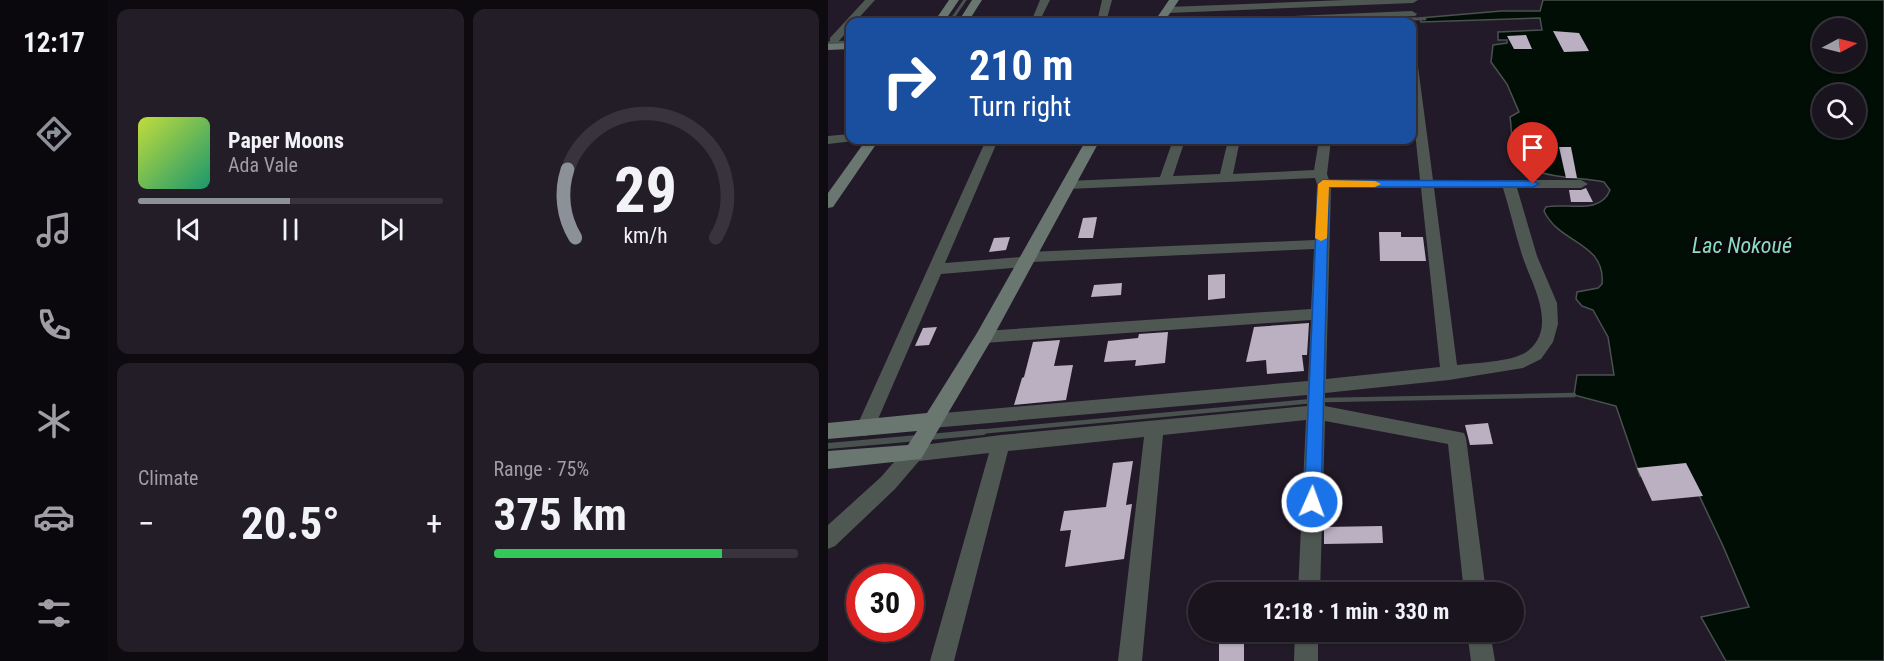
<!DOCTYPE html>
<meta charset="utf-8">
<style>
:root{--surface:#1a141e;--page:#231d27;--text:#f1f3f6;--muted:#9f9ea4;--line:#38333c;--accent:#8c9099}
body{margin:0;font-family:"Roboto Condensed",sans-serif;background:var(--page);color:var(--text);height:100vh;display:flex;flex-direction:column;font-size:22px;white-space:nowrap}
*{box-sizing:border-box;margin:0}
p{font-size:20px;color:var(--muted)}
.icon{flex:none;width:33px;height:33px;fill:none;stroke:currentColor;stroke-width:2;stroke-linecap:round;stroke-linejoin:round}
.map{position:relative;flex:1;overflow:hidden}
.drawer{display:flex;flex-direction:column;gap:9px;padding:9px;background:#0e0b10;width:720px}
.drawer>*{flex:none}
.hud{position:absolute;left:18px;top:18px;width:570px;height:126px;border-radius:12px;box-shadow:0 2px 4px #0004,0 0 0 2px var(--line);background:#1a4fa0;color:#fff;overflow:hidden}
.needle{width:39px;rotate:83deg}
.tools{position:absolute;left:984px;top:18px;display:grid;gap:12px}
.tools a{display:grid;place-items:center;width:54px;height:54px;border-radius:50%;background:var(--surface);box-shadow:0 2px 4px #0004,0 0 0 2px var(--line);font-size:30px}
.speed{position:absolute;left:18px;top:564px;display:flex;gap:12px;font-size:30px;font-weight:700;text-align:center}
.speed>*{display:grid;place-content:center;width:78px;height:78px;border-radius:50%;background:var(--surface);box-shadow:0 2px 4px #0004,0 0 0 2px var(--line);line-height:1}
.speed .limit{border:9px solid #d22;background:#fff;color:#111}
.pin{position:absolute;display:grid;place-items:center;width:51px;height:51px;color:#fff;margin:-62px -26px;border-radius:50% 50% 50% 0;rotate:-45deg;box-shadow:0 0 6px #0007}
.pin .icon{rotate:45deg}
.me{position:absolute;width:66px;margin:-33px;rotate:2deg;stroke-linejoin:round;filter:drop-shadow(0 0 4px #0008)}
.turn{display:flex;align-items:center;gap:21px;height:126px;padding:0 24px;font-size:27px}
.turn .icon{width:78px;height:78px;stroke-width:2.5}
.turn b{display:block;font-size:42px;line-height:51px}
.big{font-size:45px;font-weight:700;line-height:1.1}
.drawer .tile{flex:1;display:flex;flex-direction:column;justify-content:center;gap:9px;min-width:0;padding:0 21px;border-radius:12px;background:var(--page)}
.drawer .dial{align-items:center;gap:0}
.dial svg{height:156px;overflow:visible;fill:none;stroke:var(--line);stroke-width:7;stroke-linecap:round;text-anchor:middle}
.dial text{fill:var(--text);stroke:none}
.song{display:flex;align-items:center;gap:18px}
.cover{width:72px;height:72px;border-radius:9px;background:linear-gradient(135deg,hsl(70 70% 55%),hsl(160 70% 35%))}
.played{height:6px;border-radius:3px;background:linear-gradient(90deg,var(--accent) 50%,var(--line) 50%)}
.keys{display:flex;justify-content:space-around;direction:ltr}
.heat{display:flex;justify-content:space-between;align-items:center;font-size:33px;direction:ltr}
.charge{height:9px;border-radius:4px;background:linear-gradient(90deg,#34c759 75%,var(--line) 0)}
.drawer .tiles{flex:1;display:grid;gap:9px;grid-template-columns:repeat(2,1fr)}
.trip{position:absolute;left:360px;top:582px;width:336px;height:60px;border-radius:30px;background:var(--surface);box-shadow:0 2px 4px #0004,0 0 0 2px var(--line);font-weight:700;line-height:60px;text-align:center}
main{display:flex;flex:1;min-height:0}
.dock{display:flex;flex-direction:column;width:108px;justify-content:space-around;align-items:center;background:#0a080c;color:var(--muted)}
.dock .icon{width:42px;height:42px}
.dock .current{color:var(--accent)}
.dock b{font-size:27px;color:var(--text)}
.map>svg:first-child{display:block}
.water{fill:#000e06;stroke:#49524f;stroke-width:1.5;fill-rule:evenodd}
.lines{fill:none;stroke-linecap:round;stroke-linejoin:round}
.stream-far2{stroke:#49524f;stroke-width:3}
.stream-far1{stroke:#49524f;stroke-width:4.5}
.stream{stroke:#49524f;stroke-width:6}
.building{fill:#bab0c2}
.street{fill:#4f5753;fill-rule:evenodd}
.secondary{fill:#6a7771;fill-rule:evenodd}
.route{fill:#1a73e8;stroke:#114b97;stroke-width:1.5}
.slow{fill:#f59e0b}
.labels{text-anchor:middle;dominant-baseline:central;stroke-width:6;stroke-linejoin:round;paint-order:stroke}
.water-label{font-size:22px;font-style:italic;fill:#8bdebd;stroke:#0a070c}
</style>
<main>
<nav class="dock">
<b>12:17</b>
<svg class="icon current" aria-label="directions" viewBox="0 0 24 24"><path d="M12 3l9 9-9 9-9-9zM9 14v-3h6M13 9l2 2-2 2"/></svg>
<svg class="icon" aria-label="music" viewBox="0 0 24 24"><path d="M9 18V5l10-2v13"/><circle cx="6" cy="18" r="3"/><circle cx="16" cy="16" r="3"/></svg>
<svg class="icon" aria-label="phone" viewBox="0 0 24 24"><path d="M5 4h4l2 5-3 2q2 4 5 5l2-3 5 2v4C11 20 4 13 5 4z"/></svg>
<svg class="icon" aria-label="climate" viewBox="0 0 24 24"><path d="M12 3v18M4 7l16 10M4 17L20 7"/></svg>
<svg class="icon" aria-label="car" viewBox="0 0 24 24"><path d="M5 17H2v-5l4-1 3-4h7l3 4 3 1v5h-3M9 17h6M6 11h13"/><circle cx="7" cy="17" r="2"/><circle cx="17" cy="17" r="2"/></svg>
<svg class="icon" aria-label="filters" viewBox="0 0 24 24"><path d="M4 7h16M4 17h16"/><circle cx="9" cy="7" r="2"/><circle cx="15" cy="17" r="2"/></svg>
</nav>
<section class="drawer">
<div class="tiles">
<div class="tile">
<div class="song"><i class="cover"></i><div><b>Paper Moons</b><p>Ada Vale</p></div></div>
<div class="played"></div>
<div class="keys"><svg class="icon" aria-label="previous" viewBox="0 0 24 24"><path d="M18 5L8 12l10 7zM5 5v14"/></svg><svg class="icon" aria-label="pause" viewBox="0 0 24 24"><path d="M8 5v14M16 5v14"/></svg><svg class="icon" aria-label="next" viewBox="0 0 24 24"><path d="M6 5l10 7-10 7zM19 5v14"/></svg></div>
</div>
<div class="tile dial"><svg viewBox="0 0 100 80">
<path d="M14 69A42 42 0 1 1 86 69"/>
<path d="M14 69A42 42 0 0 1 10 34" stroke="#8c9099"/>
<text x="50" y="56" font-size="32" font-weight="700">29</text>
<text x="50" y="72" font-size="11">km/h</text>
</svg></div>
<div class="tile"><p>Climate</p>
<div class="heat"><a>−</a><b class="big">20.5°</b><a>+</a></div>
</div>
<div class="tile"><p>Range · 75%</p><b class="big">375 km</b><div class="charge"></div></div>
</div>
</section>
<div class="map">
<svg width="1056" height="661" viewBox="0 0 1056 661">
<rect width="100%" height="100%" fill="#221a28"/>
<path class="water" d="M715,0H1056V661H898L873,617L921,607L895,546L861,474L812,476L788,406L746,395L749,375H786L780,337L765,310L754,306L748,299L749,292L770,288L774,284C778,242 731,244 716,211L718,207C738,202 772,216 782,190L776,182C746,175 701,183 687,149C682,137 684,128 682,117L691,112L679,84L663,62L665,45L679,43V40H670V32L714,30L712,18L593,22L592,18L673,11H712ZM994,28H1028V62H994ZM994,94H1028V128H994Z"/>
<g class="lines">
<g class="stream-far2">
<polyline points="527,18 597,19"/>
<polyline points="122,22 137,0"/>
<polyline points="426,22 441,22"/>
<polyline points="0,43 22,42"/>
</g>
<g class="stream-far1">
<polyline points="498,400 746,395"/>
<polyline points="139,433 484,401"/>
</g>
<g class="stream">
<polyline points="101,437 155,432"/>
<polyline points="0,446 90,438"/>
</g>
</g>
<g class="building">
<polygon points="725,31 751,33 761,51 736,52"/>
<polygon points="698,35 704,49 686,49 679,36"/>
<polygon points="731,147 743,147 749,178 738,178"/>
<polygon points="758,188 765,202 743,202 741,190 753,190"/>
<polygon points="269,217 265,238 250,238 255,218"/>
<polygon points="551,232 573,232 573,237 595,237 598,261 552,261"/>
<polygon points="182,237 178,250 161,252 166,238"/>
<polygon points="397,274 397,298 380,300 380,275"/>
<polygon points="294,283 293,295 263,297 266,285"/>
<polygon points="481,323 479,355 474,355 476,371 439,374 438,360 418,362 426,327"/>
<polygon points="109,327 101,345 87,346 95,328"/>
<polygon points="340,332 337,363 307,366 308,360 276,362 280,341 310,338 311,334"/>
<polygon points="232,340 226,366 245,365 238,400 186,405 194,378 196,377 205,342"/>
<polygon points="660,423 665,444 642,445 637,425"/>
<polygon points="305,461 298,505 304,504 296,559 237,567 243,530 232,531 236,511 278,507 285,463"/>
<polygon points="858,463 875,496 824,501 809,468"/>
<polygon points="554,526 555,543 496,544 496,527"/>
<rect x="391" y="632" width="25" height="29"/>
</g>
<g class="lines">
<g class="street">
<polygon points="37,0 47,0 27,22 22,22 22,28 10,42 2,42 2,38"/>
<polygon points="212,0 222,0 211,22 203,22"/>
<polygon points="274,0 284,0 278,22 269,22"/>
<polygon points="517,0 590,0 585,3 340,13 335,10 340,7"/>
<polygon points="584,11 589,14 587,16 448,22 386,22 391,19"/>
<path d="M584,56L589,59L605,180H753L760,184L753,188H689L709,256L729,303L730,324L725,342L713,359L695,368L621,380L497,393V406L636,433L638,438L658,592H636L620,444L497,421L492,592H470L478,420L335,435L314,661H290L316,437L180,451L126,661H102L161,453L91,461L67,489L7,546L0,549V525L53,477L79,447L173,435L479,406V395L104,428L97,426L95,421L97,416L104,414L480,381L483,320L156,343L150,341L148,337L150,333L156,331L483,309L486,249L204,262L202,265L197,267L113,274L44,433L37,436L30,433L28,428L158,140H170L117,263L193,257L195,254L200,252L487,240L489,184L487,178L240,189L233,185L240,181L332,177L345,140H357L345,176L392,174L400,140H412L405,174L486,170L491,140H503L499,174L501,180H592L584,103ZM503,188H593L612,367L498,379ZM606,188H675C682,210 687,233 694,255C703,283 730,325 701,350C688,362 646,363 629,365Z"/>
<polygon points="22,134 22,140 26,141 0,144 0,136"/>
<polygon points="467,632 490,632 490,661 466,661"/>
<polygon points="639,632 662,632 667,661 643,661"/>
</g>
<g class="secondary">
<polygon points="121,0 131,0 116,22 106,22"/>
<polygon points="144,0 154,0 140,22 130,22"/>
<polygon points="341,0 351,0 336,22 326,22"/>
<polygon points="22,43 22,49 0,50 0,44"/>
<polygon points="38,140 51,140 5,207 0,208 0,193"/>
<polygon points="258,140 272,140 165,337 93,459 0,469 0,451 80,445 89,431 0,439 0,423 99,413 149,333"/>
</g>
</g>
<polygon class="route" points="495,180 705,181 711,184 705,187 501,187 493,502 490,507 484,509 478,507 476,502 490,184"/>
<polygon class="slow" points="495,180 547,181 553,184 547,187 501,187 499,238 493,241 487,238 490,184"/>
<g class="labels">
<g class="water-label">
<text x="914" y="245">Lac Nokoué</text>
</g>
</g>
</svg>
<div class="tools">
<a><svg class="needle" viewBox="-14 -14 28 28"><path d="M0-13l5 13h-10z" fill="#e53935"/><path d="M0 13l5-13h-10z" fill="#9f9ea4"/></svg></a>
<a><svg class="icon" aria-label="search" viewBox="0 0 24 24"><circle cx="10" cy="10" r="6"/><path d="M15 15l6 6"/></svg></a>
</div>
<div class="speed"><div class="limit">30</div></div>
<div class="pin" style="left:705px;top:184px;background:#d93025"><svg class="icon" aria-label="arrive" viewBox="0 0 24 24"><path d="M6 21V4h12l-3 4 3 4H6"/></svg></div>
<svg class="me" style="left:484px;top:502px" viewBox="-20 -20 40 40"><circle r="17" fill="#1a73e8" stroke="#fff" stroke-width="3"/><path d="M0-11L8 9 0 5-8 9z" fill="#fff"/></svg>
<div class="trip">12:18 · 1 min · 330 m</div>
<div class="hud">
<div class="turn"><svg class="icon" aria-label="right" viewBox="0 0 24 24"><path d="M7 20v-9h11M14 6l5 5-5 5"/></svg><div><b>210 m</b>Turn right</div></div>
</div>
</div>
</main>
